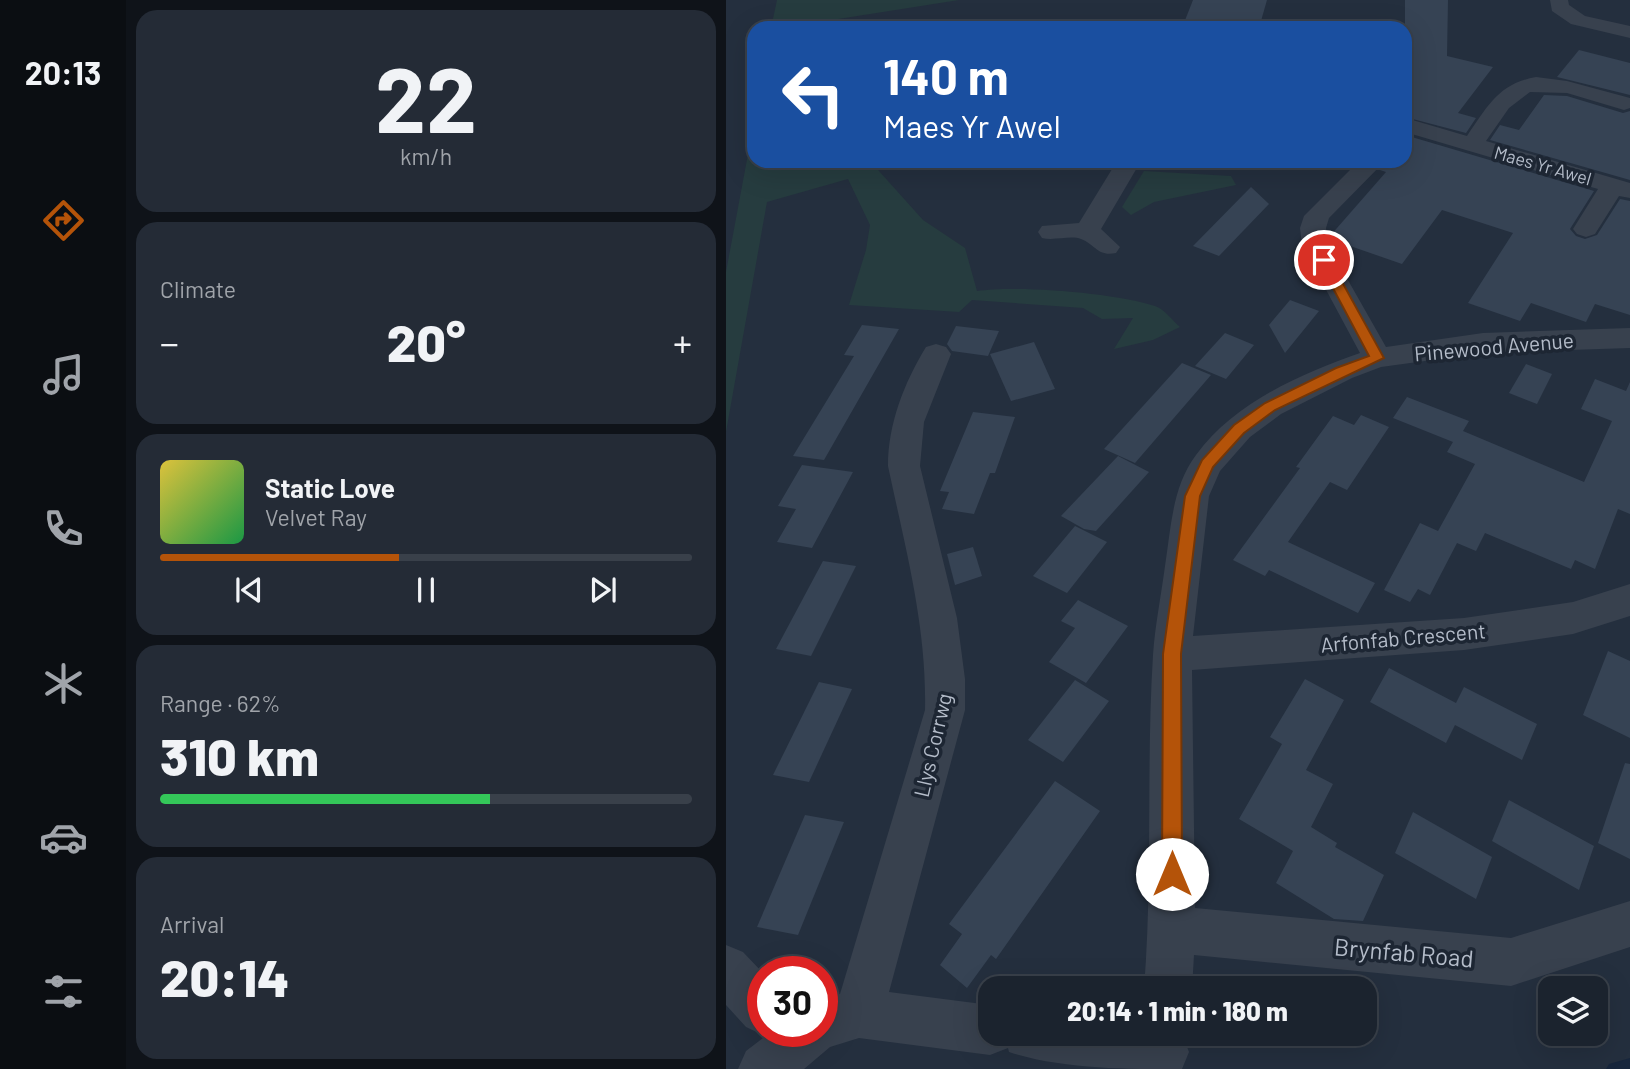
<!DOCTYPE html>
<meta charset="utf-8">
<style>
:root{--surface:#1b232e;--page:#242b36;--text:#f1f3f6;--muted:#a0a4aa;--line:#39404a;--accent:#b45309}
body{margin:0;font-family:Barlow,sans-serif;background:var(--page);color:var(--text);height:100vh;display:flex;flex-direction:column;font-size:26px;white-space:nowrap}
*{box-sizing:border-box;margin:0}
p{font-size:23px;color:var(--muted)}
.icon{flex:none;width:38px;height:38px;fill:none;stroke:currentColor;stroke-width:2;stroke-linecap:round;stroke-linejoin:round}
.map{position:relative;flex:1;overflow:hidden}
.drawer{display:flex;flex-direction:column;gap:10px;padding:10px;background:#0f1319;width:600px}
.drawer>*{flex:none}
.guide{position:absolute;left:21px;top:21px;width:665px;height:147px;border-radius:21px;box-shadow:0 7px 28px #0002,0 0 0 2px var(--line);background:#1a4fa0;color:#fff;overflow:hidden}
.fabs{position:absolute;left:812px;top:976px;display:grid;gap:14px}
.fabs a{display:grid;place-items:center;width:70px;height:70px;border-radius:14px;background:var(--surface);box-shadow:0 7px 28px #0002,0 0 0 2px var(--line);font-size:35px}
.speed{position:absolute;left:21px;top:956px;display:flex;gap:14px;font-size:35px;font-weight:700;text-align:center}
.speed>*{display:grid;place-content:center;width:91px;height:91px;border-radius:50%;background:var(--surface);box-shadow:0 7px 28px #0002,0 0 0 2px var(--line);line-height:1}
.speed .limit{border:10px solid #d22;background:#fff;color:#111}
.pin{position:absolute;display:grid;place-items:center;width:60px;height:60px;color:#fff;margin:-30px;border:4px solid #fff;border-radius:50%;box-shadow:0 2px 7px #0007}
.me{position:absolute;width:77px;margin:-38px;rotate:0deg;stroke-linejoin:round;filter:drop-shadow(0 0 5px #0008)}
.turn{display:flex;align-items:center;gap:24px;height:147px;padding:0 21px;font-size:32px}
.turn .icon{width:91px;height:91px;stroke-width:2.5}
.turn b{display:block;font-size:49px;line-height:60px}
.big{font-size:52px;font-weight:800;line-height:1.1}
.drawer .card{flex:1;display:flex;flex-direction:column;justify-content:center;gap:10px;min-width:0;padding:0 24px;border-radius:21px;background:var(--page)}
.drawer .dial{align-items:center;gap:0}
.dial b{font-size:91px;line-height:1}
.song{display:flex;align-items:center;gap:21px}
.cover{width:84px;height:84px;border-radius:10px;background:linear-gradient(135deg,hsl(50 70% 55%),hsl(140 70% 35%))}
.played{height:7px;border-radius:4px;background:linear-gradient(90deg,var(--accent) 45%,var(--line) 45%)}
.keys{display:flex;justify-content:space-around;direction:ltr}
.heat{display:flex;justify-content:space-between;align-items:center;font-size:38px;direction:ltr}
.charge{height:10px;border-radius:5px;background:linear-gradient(90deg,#34c759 62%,var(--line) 0)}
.trip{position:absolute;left:252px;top:976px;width:399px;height:70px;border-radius:21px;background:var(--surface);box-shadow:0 7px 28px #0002,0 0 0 2px var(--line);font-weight:800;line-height:70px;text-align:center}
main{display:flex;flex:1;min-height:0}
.dock{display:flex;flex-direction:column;width:126px;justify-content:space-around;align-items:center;background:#0b0e12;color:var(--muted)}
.dock .icon{width:49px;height:49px}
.dock .active{color:var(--accent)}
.dock b{font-size:32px;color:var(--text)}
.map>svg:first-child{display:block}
.green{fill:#263c3f}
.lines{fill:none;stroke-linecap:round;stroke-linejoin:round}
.stream{fill:#17263c;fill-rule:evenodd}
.building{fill:#364354}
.minor{fill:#38414e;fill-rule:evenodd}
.route{fill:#b45309;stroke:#753606;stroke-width:2}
.labels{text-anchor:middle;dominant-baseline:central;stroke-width:7;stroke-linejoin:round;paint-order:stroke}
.far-street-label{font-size:18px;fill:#b4bcc9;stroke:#1d2633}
.street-label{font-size:21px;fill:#b4bcc9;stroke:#1d2633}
.near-street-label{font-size:24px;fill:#b4bcc9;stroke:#1d2633}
</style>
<main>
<nav class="dock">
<b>20:13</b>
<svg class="icon active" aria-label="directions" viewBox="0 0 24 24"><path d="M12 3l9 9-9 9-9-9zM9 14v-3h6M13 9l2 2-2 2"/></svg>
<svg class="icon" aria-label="music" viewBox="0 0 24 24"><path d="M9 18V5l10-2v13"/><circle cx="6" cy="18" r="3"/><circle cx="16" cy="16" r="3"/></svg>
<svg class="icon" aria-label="phone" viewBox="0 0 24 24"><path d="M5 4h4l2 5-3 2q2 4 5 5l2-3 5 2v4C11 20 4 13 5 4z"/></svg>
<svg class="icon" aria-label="climate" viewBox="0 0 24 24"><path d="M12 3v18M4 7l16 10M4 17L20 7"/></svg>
<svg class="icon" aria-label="car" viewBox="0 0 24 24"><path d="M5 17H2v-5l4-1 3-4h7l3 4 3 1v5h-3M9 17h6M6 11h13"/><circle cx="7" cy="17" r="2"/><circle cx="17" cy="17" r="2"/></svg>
<svg class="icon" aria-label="filters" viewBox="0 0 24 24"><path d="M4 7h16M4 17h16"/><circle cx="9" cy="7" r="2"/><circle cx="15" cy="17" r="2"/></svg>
</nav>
<section class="drawer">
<div class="card dial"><b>22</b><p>km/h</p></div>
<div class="card"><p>Climate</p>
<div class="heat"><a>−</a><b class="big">20°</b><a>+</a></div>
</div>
<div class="card">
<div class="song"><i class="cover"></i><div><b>Static Love</b><p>Velvet Ray</p></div></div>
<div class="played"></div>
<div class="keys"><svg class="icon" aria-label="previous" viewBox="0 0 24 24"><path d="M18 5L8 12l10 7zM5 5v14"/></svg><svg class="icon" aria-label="pause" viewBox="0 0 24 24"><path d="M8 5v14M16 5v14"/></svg><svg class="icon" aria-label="next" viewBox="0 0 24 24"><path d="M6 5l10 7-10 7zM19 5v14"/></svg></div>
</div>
<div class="card"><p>Range · 62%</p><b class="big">310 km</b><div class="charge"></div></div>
<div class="card"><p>Arrival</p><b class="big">20:14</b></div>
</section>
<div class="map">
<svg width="904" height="1069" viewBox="0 0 904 1069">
<rect width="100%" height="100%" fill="#242f3e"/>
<g class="green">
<polygon points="51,0 233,0 106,20 95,28 45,28"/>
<path d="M28,122V161H144L197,220L239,248L251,291C293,285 389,293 429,306C438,309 446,320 454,327L427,340L388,349L407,318L376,319L357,308L246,300L233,312L123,305L140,250L144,225L122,179L41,202L0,432V272Z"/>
<polygon points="418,171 505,176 510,185 428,202 405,215 396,207"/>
</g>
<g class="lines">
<polygon class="stream" points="904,1058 904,1069 880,1069 883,1064"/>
</g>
<g class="building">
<polygon points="467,0 541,0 533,28 456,28"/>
<polygon points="679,0 722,0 721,56 767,67 732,113 750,118 740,133 679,117"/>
<polygon points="853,50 904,63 904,95 831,77"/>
<polygon points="818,95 841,96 897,113 904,111 904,180 764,140 774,125 793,130"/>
<polygon points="679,135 868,191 844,229 850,236 859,239 871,235 894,199 904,201 904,315 869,304 860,322 805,303 794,321 742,303 787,233 716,210 676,264 604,239 604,236 660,172 654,170 662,161 679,161"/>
<polygon points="525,187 543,204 493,256 467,246"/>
<polygon points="564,300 593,311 559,353 543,325"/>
<polygon points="136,325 173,329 98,460 67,456 128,356 118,355"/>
<polygon points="230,326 273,331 262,356 226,351 221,344"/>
<polygon points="499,333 528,345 500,379 469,366"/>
<polygon points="308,342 329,389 285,401 264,354"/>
<polygon points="456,363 485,375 409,463 378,449"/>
<polygon points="800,364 826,374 811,404 783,393"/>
<polygon points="869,379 900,391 904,382 904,514 892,509 869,569 849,560 845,569 759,533 750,551 731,543 704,595 692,589 684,602 658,590 694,523 712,531 749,464 721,452 727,442 667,418 681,397 743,421 737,431 858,482 886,421 855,409"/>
<polygon points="247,412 289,417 269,473 264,473 248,514 216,509 223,492 214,491"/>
<polygon points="635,415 663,427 621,490 604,482 562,542 649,583 632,613 543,570 539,576 507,560 574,468 570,467 607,416 628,425"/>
<polygon points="392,456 423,472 370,531 358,529 335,516"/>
<polygon points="76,465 127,472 86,548 51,542 70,509 52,506"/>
<polygon points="349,526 381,542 341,593 307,576"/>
<polygon points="247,547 256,576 229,585 221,554"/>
<polygon points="97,561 130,566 85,656 50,649"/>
<polygon points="352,600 402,626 360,683 323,662 349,628 335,621"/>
<polygon points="882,651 904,661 904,738 857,715"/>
<polygon points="663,668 730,703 738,687 811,724 796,760 729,725 720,743 644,702"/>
<polygon points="579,679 618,700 580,770 607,784 585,827 611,843 609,847 658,875 637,921 608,919 550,883 567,851 513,819 556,744 544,737"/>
<polygon points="349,680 383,701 337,762 302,740"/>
<polygon points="93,682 126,689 83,782 47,775"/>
<polygon points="899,763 904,764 904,859 872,843"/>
<polygon points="329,781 374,811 270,959 265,955 241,988 214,965 236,934 223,924"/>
<polygon points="783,800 868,846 853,890 766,841"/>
<polygon points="687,812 766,857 750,899 669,853"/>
<polygon points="79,815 118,822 72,935 31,927"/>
</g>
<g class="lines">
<g class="minor">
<polygon points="824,0 842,0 843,5 859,16 904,26 904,38 845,24 826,11"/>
<polygon points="331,19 397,21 404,23 407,27 323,28 321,25 324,21"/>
<path d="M810,77L841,81L904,98V108L898,110L841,93L804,92L783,108L760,141L904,183V198L893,196L869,234L860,237L851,234L847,229L872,189L679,132V120L683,119L741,136C762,106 772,84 810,77Z"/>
<path d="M391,161H415L375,229L394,247L390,253C372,257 370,245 355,239C345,235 328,241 316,238L312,232L316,226L353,223Z"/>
<path d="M633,161H659L603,218L600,228L602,245L660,347L757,333L904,328V348L757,353L655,367L626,378L555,414L524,437L494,471L483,496L467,636L738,618L847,602L904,584V616L847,634L738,650L466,670L469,908L785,938L904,901V947L785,986L468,955L466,989H418C427,878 420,766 427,655C429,626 435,596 439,566C445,528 446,487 470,455C508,403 574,374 634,353L576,245L574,228L578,216Z"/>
<path d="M210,344L220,347L225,354L198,422L194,466L231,618L239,679V710L163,992L264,1005V1034H456L463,1052L456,1069C400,1069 336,1069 283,1052L282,1048L264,1055L133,1038L104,1047L78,1069H12L20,1051L46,1031L37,1035L20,1027L0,1005V945L17,952L37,973V1031H96V1000L114,994L199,710C201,626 179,547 162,466C162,424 178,383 200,347Z"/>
</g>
</g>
<polygon class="route" points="598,257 604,260 658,358 549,410 518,433 487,467 474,496 455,654 456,874 453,882 446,885 439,882 436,874 437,654 459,496 476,460 508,425 539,403 610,368 643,356 592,260"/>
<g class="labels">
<g class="far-street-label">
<text transform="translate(817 165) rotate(16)">Maes Yr Awel</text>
</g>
<g class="street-label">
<text transform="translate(768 346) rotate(-5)">Pinewood Avenue</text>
<text transform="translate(677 637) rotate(-5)">Arfonfab Crescent</text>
<text transform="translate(206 745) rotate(-77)">Llys Corrwg</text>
</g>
<g class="near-street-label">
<text transform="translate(678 952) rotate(5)">Brynfab Road</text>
</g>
</g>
</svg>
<div class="fabs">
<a><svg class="icon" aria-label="layers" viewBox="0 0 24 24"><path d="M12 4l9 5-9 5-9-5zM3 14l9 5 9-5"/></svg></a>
</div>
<div class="speed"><div class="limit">30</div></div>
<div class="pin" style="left:598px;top:260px;background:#d93025"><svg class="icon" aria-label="arrive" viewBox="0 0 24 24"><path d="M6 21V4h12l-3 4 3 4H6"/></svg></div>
<svg class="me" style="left:446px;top:874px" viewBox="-20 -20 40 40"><circle r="19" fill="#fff"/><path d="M0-13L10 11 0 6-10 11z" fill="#b45309"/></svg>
<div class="trip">20:14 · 1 min · 180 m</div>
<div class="guide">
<div class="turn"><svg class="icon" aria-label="left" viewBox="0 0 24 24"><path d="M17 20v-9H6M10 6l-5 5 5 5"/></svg><div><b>140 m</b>Maes Yr Awel</div></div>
</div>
</div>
</main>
